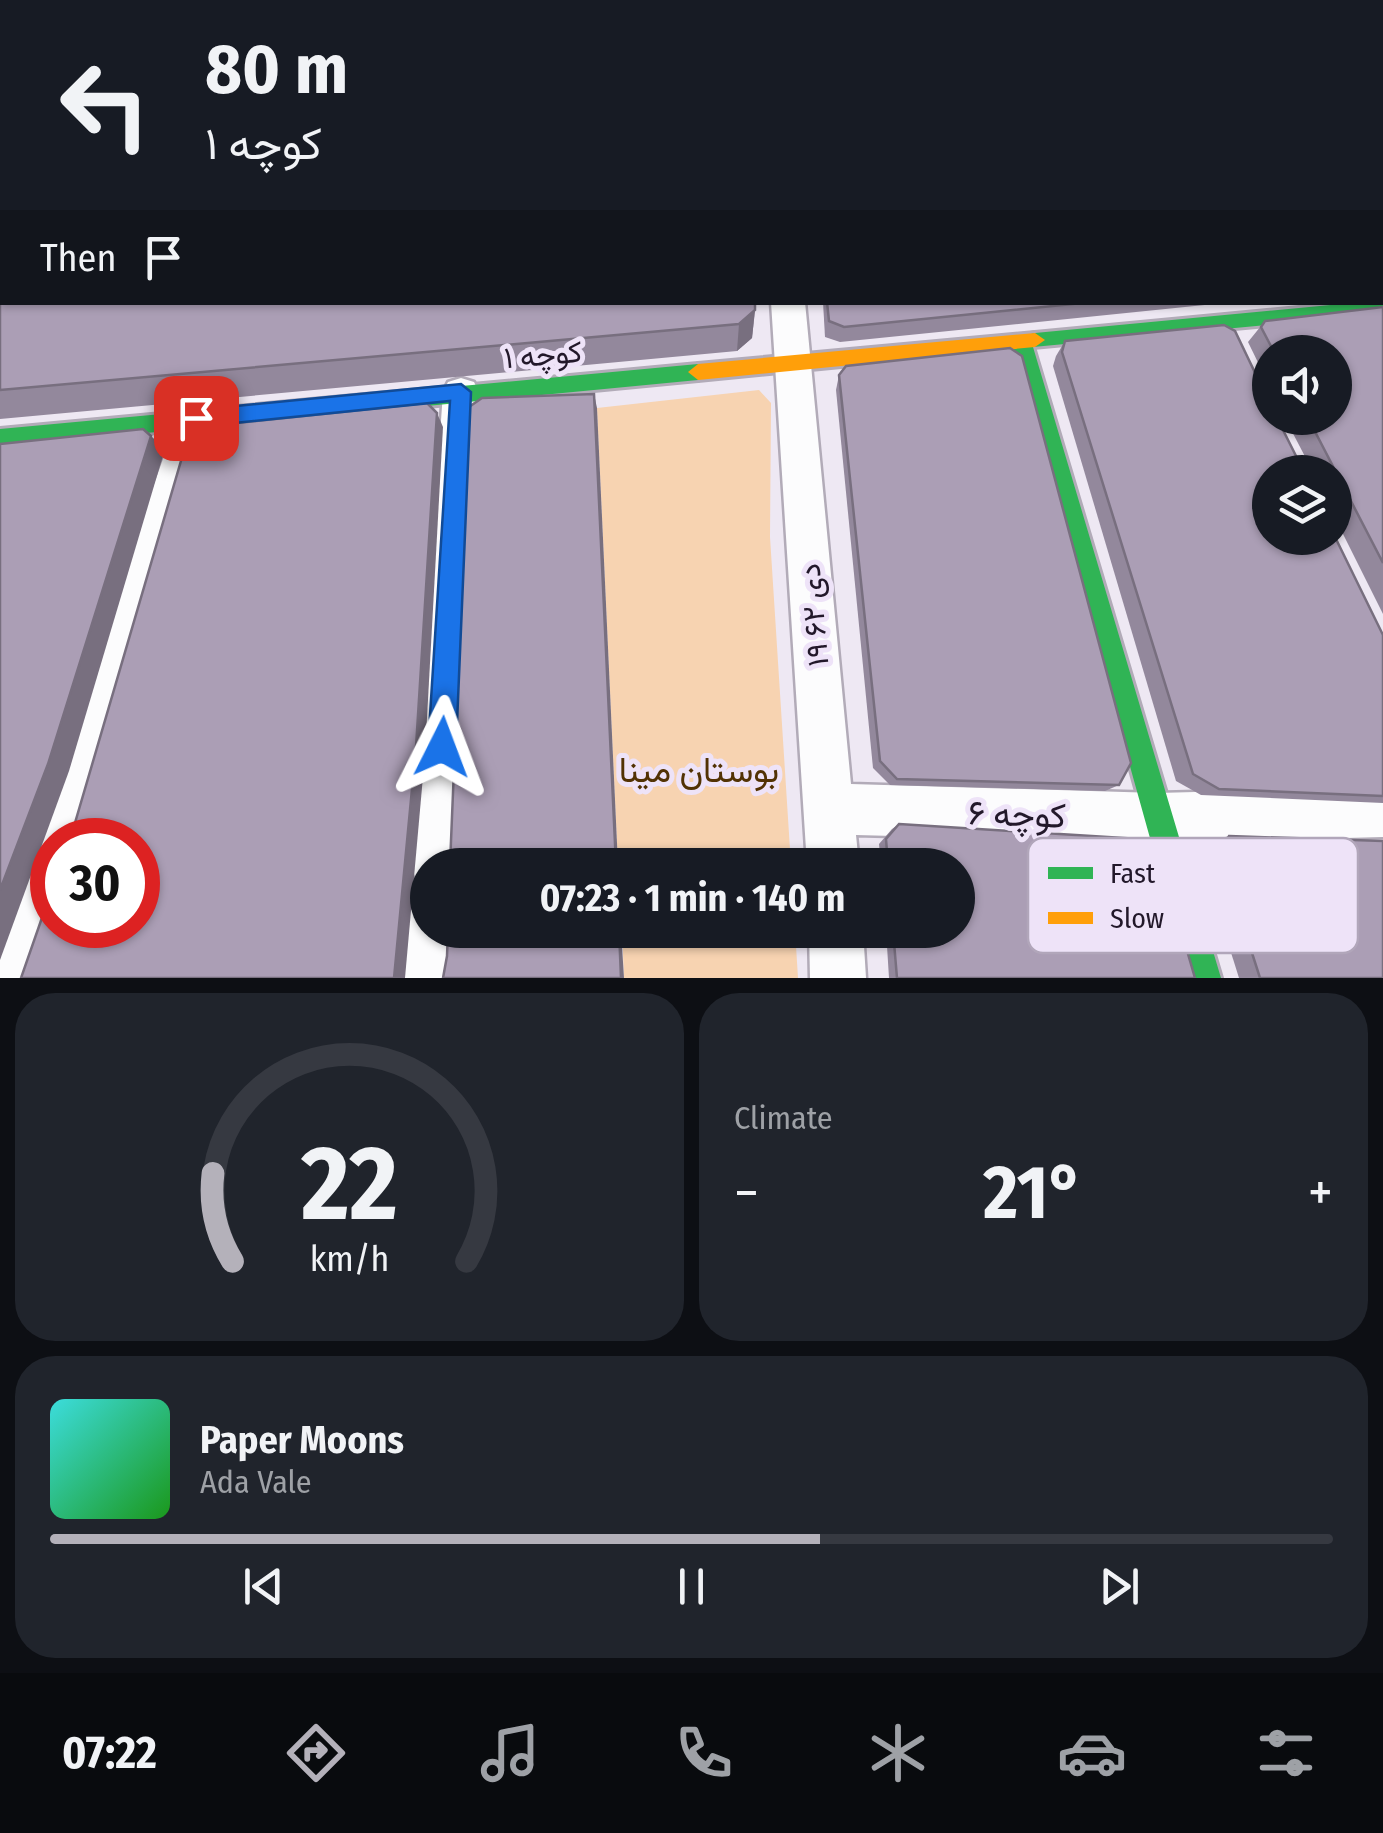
<!DOCTYPE html>
<meta charset="utf-8">
<style>
:root{--surface:#171b24;--page:#20242c;--text:#f1f3f6;--muted:#9ea1a6;--line:#363941;--accent:#b4b1ba}
body{margin:0;font-family:"Fira Sans Condensed",Vazirmatn,sans-serif;background:var(--page);color:var(--text);height:100vh;display:flex;flex-direction:column;font-size:38px;white-space:nowrap}
*{box-sizing:border-box;margin:0}
p{font-size:32px;color:var(--muted)}
.icon{flex:none;width:55px;height:55px;fill:none;stroke:currentColor;stroke-width:2;stroke-linecap:round;stroke-linejoin:round}
.map{position:relative;height:978px;overflow:hidden}
.side{display:flex;flex-direction:column;gap:15px;padding:15px;background:#0d0f14;flex:1}
.side>*{flex:none}
.banner{position:absolute;left:0px;top:0px;width:1385px;height:305px;box-shadow:0 2px 8px #0004;background:#171b24;color:var(--text);overflow:hidden}
.controls{position:absolute;left:1252px;top:335px;display:grid;gap:20px}
.controls a{display:grid;place-items:center;width:100px;height:100px;border-radius:50%;background:var(--surface);box-shadow:0 2px 8px #0004;font-size:50px}
.speed{position:absolute;left:30px;top:818px;display:flex;gap:20px;font-size:50px;font-weight:700;text-align:center}
.speed>*{display:grid;place-content:center;width:130px;height:130px;border-radius:50%;background:var(--surface);box-shadow:0 2px 8px #0004;line-height:1}
.speed .limit{border:15px solid #d22;background:#fff;color:#111}
.pin{position:absolute;display:grid;place-items:center;width:85px;height:85px;color:#fff;margin:-42px;border-radius:20px;box-shadow:0 5px 15px #0006}
.me{position:absolute;width:110px;margin:-55px;rotate:3deg;stroke-linejoin:round;filter:drop-shadow(0 0 8px #0008)}
.turn{display:flex;align-items:center;gap:35px;height:210px;padding:0 40px;font-size:45px}
.turn .icon{width:130px;height:130px;stroke-width:2.5}
.turn b{display:block;font-size:70px;line-height:85px}
.then{display:flex;align-items:center;height:95px;padding:0 40px;background:#0003;gap:20px;font-size:38px}
.big{font-size:75px;font-weight:700;line-height:1.1}
.side .widget{flex:1;display:flex;flex-direction:column;justify-content:center;gap:15px;min-width:0;padding:0 35px;border-radius:40px;background:var(--page)}
.side .dial{align-items:center;gap:0}
.dial svg{height:260px;overflow:visible;fill:none;stroke:var(--line);stroke-width:7;stroke-linecap:round;text-anchor:middle}
.dial text{fill:var(--text);stroke:none}
.song{display:flex;align-items:center;gap:30px}
.cover{width:120px;height:120px;border-radius:15px;background:linear-gradient(135deg,hsl(180 70% 55%),hsl(120 70% 35%))}
.played{height:10px;border-radius:5px;background:linear-gradient(90deg,var(--accent) 60%,var(--line) 60%)}
.keys{display:flex;justify-content:space-around;direction:ltr}
.heat{display:flex;justify-content:space-between;align-items:center;font-size:55px;direction:ltr}
.side .tiles{flex:1;display:grid;gap:15px;grid-template-columns:1fr 1fr}
.widget:last-child{grid-column:span 2}
.trip{position:absolute;left:410px;top:848px;width:565px;height:100px;border-radius:50px;background:var(--surface);box-shadow:0 2px 8px #0004;font-weight:700;line-height:100px;text-align:center}
.tabs{display:flex;height:160px;justify-content:space-around;align-items:center;background:#090b0e;color:var(--muted)}
.tabs .icon{width:70px;height:70px}
.tabs .active{color:var(--accent)}
.tabs b{font-size:45px;color:var(--text)}
.map>svg:first-child{display:block}
.green{fill:#f7d3b1}
.lines{fill:none;stroke-linecap:round;stroke-linejoin:round}
.river{fill:#b9d98e;fill-rule:evenodd}
.street-casing{stroke:#b2abb8;stroke-width:5}
.fast-casing{stroke:#b2abb8;stroke-width:6}
.slow-casing{stroke:#b2abb8;stroke-width:6}
.street{fill:#fcfcfd;fill-rule:evenodd}
.fast{fill:#30b455;fill-rule:evenodd}
.slow{fill:#ff9f0a;fill-rule:evenodd}
.rail{stroke:#d7d5d9;stroke-width:5;stroke-dasharray:4 8;stroke-linecap:butt}
.wall{fill:#93889c}
.shaded-wall{fill:#786f7f}
.building{fill:#ab9eb5;stroke:#786f7f;stroke-width:2.5}
.route{fill:#1a73e8;stroke:#114b97;stroke-width:2.5}
.labels{text-anchor:middle;dominant-baseline:central;stroke-width:10;stroke-linejoin:round;paint-order:stroke}
.street-label{font-size:30px;fill:#22182a;stroke:#eee3f8}
.near-park-label{font-size:35px;fill:#523204;stroke:#eee3f8}
.near-street-label{font-size:35px;fill:#22182a;stroke:#eee3f8}
.key{fill:#eee3f8;stroke:#b1a6ba;stroke-width:2.5}
.key-label{font-size:28px;fill:#22182a}
</style>
<div class="map">
<svg width="1383" height="978" viewBox="0 0 1383 978">
<rect width="100%" height="100%" fill="#eee8f3"/>
<g class="green">
<polygon points="759,390 771,403 770,537 791,865 618,865 597,408"/>
<polygon points="622,930 795,930 798,978 624,978"/>
</g>
<g class="lines">
<g class="river">
<polygon points="425,0 489,0 424,2"/>
<polygon points="2,25 2,47 0,48 0,26"/>
</g>
<defs>
<g id="street">
<polygon points="771,302 805,302 851,784 1157,793 1383,787 1383,837 1157,843 856,835 859,865 807,865"/>
<polygon points="461,378 474,382 479,392 462,865 428,865 428,888 418,883 410,865 443,392 448,382"/>
<polygon points="195,407 208,411 214,422 80,840 52,840 53,925 36,978 0,978 0,921 176,422 182,411"/>
<polygon points="428,903 428,930 455,930 450,978 394,978 401,930 409,911"/>
<polygon points="809,930 863,930 866,978 810,978"/>
</g>
<g id="fast">
<polygon points="0,76 2,77 2,85 0,86"/>
<rect x="0" y="125" width="2" height="10"/>
<polygon points="1383,300 1383,314 1033,347 1221,978 1189,978 1012,343 1015,338 1035,333"/>
<polygon points="698,364 708,372 698,380 0,447 0,429"/>
</g>
<polygon id="slow" points="1035,333 1045,340 1035,347 698,380 688,372 698,364"/>
</defs>
<use href="#street" class="street-casing"/>
<use href="#fast" class="fast-casing"/>
<use href="#slow" class="slow-casing"/>
<use href="#street" class="street"/>
<use href="#fast" class="fast"/>
<use href="#slow" class="slow"/>
<g class="rail">
<polyline points="64,2 94,0"/>
<polyline points="122,2 152,0"/>
</g>
</g>
<g class="wall">
<polygon points="0,138 755,310 752,338 737,351 0,419"/>
<polygon points="823,302 1234,302 840,342 825,337"/>
<polygon points="1383,307 1383,614 1335,518 1335,472 1313,472 1285,418 1335,418 1335,352 1270,352 1270,387 1248,342 1265,321"/>
<polygon points="1065,341 1383,635 1383,803 1201,795 1176,781 1053,366 1056,356"/>
<polygon points="839,375 1119,785 1105,791 890,785 873,768 836,390"/>
<polygon points="899,824 1195,978 889,978 886,930 958,930 958,865 881,865 879,844 892,829"/>
<polygon points="1229,836 1383,978 1239,978 1201,857 1211,841"/>
</g>
<g class="shaded-wall">
<polygon points="2,230 2,275 0,280 0,234"/>
<polygon points="755,310 752,338 737,351 739,324"/>
<polygon points="594,394 597,408 618,865 616,865"/>
<polygon points="437,413 443,427 425,754 405,978 394,978"/>
<polygon points="151,436 165,449 69,771 0,960 0,890"/>
<polygon points="619,930 621,930 624,978 621,978"/>
</g>
<g class="building">
<polygon points="1383,28 1383,129 1382,129 1382,28"/>
<polygon points="0,138 2,138 2,230 0,234"/>
<rect x="1382" y="151" width="1" height="112"/>
<polygon points="2,263 2,302 755,302 755,310 739,324 0,390 0,268"/>
<polygon points="827,302 1092,302 844,327 829,321"/>
<polygon points="1383,307 1383,563 1308,418 1335,418 1335,352 1274,352 1261,327 1265,321"/>
<polygon points="1224,325 1235,331 1270,404 1270,418 1277,418 1304,472 1270,472 1270,538 1335,537 1383,635 1383,796 1219,789 1193,774 1062,352 1065,341"/>
<polygon points="1010,348 1022,356 1131,763 1119,785 897,779 880,761 839,375 846,366"/>
<polygon points="594,394 616,865 450,865 469,407 482,398"/>
<polygon points="427,403 437,413 416,747 394,978 21,978 52,889 52,925 138,925 138,840 70,840 188,437 199,427"/>
<polygon points="143,429 151,436 48,764 0,890 0,444"/>
<polygon points="899,824 1155,840 1195,978 897,978 893,930 958,930 958,865 888,865 886,839"/>
<polygon points="1229,836 1383,841 1383,978 1260,978 1220,853"/>
<polygon points="448,930 619,930 621,978 443,978 447,956"/>
</g>
<polygon class="route" points="461,384 471,392 456,747 452,756 442,760 432,756 428,747 450,401 196,427 186,418 196,410"/>
<g class="labels">
<g class="street-label">
<text transform="translate(543 355) rotate(-5)">کوچه ۱</text>
<text transform="translate(814 615) rotate(-95)">۱۹ دی ۶۲</text>
</g>
<g class="near-park-label">
<text x="699" y="770">بوستان مینا</text>
</g>
<g class="near-street-label">
<text transform="translate(1017 814) rotate(2)">کوچه ۶</text>
</g>
</g>
<rect x="1028" y="838" width="330" height="115" rx="15" class="key"/>
<rect x="1048" y="867" width="45" height="12" fill="#30b455"/>
<rect x="1048" y="912" width="45" height="12" fill="#ff9f0a"/>
<g class="key-label">
<text x="1110" y="883">Fast</text>
<text x="1110" y="928">Slow</text>
</g>
</svg>
<div class="controls">
<a><svg class="icon" aria-label="sound" viewBox="0 0 24 24"><path d="M4 9h4l5-4v14l-5-4H4zM17 9q2 3 0 6"/></svg></a>
<a><svg class="icon" aria-label="layers" viewBox="0 0 24 24"><path d="M12 4l9 5-9 5-9-5zM3 14l9 5 9-5"/></svg></a>
</div>
<div class="speed"><div class="limit">30</div></div>
<div class="pin" style="left:196px;top:418px;background:#d93025"><svg class="icon" aria-label="arrive" viewBox="0 0 24 24"><path d="M6 21V4h12l-3 4 3 4H6"/></svg></div>
<svg class="me" style="left:442px;top:747px" viewBox="-20 -20 40 40"><path d="M0-17L14 15 0 8-14 15z" fill="#1a73e8" stroke="#fff" stroke-width="4"/></svg>
<div class="trip">07:23 · 1 min · 140 m</div>
<div class="banner">
<div class="turn"><svg class="icon" aria-label="left" viewBox="0 0 24 24"><path d="M17 20v-9H6M10 6l-5 5 5 5"/></svg><div><b>80 m</b>کوچه ۱</div></div>
<div class="then">Then<svg class="icon" aria-label="arrive" viewBox="0 0 24 24"><path d="M6 21V4h12l-3 4 3 4H6"/></svg></div>
</div>
</div>
<section class="side">
<div class="tiles">
<div class="widget dial"><svg viewBox="0 0 100 80">
<path d="M14 69A42 42 0 1 1 86 69"/>
<path d="M14 69A42 42 0 0 1 8 42" stroke="#b4b1ba"/>
<text x="50" y="56" font-size="32" font-weight="700">22</text>
<text x="50" y="72" font-size="11">km/h</text>
</svg></div>
<div class="widget"><p>Climate</p>
<div class="heat"><a>−</a><b class="big">21°</b><a>+</a></div>
</div>
<div class="widget">
<div class="song"><i class="cover"></i><div><b>Paper Moons</b><p>Ada Vale</p></div></div>
<div class="played"></div>
<div class="keys"><svg class="icon" aria-label="previous" viewBox="0 0 24 24"><path d="M18 5L8 12l10 7zM5 5v14"/></svg><svg class="icon" aria-label="pause" viewBox="0 0 24 24"><path d="M8 5v14M16 5v14"/></svg><svg class="icon" aria-label="next" viewBox="0 0 24 24"><path d="M6 5l10 7-10 7zM19 5v14"/></svg></div>
</div>
</div>
</section>
<nav class="tabs">
<b>07:22</b>
<svg class="icon active" aria-label="directions" viewBox="0 0 24 24"><path d="M12 3l9 9-9 9-9-9zM9 14v-3h6M13 9l2 2-2 2"/></svg>
<svg class="icon" aria-label="music" viewBox="0 0 24 24"><path d="M9 18V5l10-2v13"/><circle cx="6" cy="18" r="3"/><circle cx="16" cy="16" r="3"/></svg>
<svg class="icon" aria-label="phone" viewBox="0 0 24 24"><path d="M5 4h4l2 5-3 2q2 4 5 5l2-3 5 2v4C11 20 4 13 5 4z"/></svg>
<svg class="icon" aria-label="climate" viewBox="0 0 24 24"><path d="M12 3v18M4 7l16 10M4 17L20 7"/></svg>
<svg class="icon" aria-label="car" viewBox="0 0 24 24"><path d="M5 17H2v-5l4-1 3-4h7l3 4 3 1v5h-3M9 17h6M6 11h13"/><circle cx="7" cy="17" r="2"/><circle cx="17" cy="17" r="2"/></svg>
<svg class="icon" aria-label="filters" viewBox="0 0 24 24"><path d="M4 7h16M4 17h16"/><circle cx="9" cy="7" r="2"/><circle cx="15" cy="17" r="2"/></svg>
</nav>
